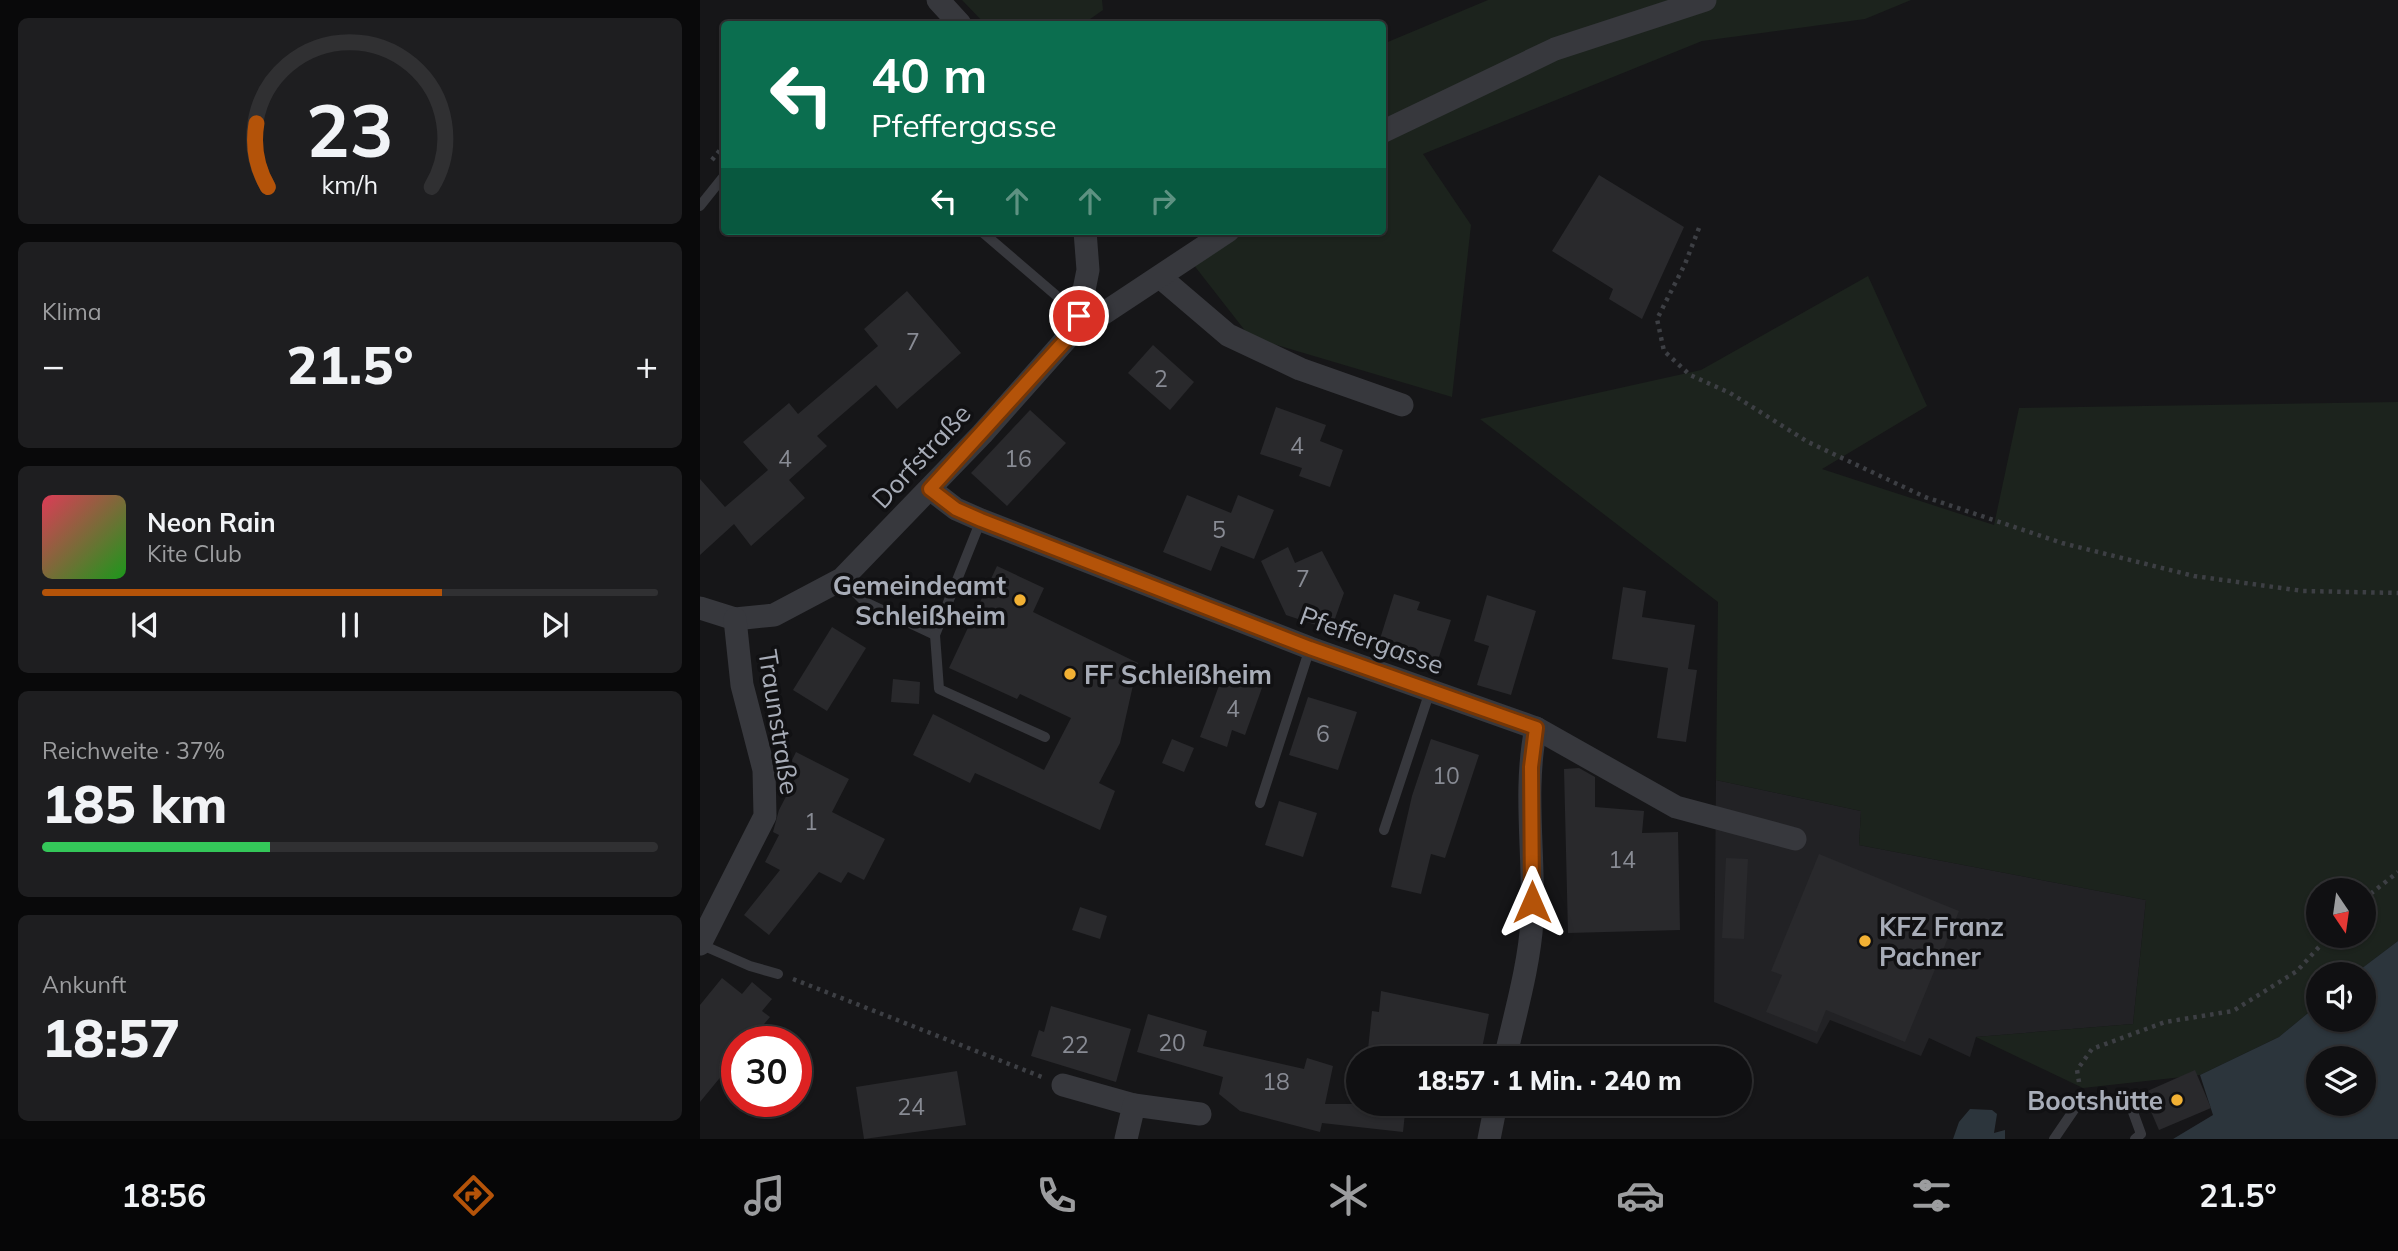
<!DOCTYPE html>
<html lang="de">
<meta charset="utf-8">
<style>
:root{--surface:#101012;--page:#1e1e20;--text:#f1f3f6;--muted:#9c9d9f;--line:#303032;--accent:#b45309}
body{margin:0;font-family:Mulish,sans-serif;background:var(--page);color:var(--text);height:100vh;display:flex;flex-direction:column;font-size:26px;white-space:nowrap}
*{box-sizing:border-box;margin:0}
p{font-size:23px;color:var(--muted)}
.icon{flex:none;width:38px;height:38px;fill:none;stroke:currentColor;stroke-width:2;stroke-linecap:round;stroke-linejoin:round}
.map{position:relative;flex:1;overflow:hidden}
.drawer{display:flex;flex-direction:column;gap:18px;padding:18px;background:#09090a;width:700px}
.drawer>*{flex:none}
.guide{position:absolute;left:21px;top:21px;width:665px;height:214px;border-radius:7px;box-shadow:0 2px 5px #0004,0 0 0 2px var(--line);background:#0b6e4f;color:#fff;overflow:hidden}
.needle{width:46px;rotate:167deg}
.tools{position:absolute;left:1606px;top:878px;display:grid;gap:14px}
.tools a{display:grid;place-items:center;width:70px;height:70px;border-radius:50%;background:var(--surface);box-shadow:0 2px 5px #0004,0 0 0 2px var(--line);font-size:35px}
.speed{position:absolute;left:21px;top:1026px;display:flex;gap:14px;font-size:35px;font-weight:700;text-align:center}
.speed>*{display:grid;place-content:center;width:91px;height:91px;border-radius:50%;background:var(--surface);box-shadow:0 2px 5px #0004,0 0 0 2px var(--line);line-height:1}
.speed .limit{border:10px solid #d22;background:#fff;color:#111}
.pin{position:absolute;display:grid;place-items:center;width:60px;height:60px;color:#fff;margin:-30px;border:4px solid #fff;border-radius:50%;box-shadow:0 2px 7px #0007}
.me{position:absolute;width:77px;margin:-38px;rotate:0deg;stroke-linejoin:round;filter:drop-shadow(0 0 5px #0008)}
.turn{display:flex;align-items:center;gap:24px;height:147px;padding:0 35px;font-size:32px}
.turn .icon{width:91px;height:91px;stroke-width:2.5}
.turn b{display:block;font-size:49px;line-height:60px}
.lanes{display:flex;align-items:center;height:66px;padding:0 35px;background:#0003;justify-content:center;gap:35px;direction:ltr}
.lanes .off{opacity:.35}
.big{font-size:52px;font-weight:800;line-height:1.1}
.drawer .card{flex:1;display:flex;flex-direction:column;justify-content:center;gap:10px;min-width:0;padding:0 24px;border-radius:10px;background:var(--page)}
.drawer .dial{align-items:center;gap:0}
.dial svg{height:182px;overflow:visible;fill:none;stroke:var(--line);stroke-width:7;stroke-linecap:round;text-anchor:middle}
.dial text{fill:var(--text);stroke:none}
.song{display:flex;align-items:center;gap:21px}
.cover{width:84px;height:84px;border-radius:10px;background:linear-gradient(135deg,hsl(350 70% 55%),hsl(120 70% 35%))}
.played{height:7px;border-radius:4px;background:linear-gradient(90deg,var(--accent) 65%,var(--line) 65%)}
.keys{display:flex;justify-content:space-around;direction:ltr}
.heat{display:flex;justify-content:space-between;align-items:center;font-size:38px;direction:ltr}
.charge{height:10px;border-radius:5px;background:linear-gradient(90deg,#34c759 37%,var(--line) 0)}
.trip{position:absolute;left:646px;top:1046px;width:406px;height:70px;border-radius:35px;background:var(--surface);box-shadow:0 2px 5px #0004,0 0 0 2px var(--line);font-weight:800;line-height:70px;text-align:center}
.dock{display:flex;height:112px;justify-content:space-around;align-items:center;background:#060607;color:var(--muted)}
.dock .icon{width:49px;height:49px}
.dock .on{color:var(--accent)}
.dock b{font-size:32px;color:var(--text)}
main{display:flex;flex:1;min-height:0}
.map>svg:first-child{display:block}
.built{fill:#222225}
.green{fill:#1c231d;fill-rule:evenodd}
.water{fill:#2c353c;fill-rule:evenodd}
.building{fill:#29292c}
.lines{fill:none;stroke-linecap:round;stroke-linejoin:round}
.path{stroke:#3d3f44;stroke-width:4.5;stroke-dasharray:3.5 5;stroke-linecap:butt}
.service{stroke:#37383d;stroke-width:10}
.minor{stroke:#37383d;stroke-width:23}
.route-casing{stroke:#753606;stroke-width:18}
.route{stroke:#b45309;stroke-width:12}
.poi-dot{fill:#f2b134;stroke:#111113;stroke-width:2.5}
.labels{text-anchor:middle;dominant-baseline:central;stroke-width:7;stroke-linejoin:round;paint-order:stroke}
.number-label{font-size:23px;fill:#888b94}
.street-label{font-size:26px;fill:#a8adb8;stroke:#111113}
.poi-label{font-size:26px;font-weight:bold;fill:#a8adb8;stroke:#111113;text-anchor:end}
</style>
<main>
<section class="drawer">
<div class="card dial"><svg viewBox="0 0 100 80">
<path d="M14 69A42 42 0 1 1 86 69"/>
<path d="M14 69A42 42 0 0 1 9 41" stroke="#b45309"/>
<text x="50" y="56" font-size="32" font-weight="700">23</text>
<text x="50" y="72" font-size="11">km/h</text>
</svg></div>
<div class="card"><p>Klima</p>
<div class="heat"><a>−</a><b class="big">21.5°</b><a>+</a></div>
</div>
<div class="card">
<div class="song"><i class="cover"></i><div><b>Neon Rain</b><p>Kite Club</p></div></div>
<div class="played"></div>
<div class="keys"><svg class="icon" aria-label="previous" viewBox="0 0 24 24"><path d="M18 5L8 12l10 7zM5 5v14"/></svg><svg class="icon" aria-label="pause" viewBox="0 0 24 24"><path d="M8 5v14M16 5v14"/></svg><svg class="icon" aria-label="next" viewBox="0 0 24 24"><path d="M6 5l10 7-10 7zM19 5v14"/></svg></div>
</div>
<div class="card"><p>Reichweite · 37%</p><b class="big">185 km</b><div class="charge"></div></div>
<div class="card"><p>Ankunft</p><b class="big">18:57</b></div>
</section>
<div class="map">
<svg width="1698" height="1139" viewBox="0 0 1698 1139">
<rect width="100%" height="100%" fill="#161618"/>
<polygon class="built" points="1016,780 1161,811 1159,845 1446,900 1433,1024 1276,1037 1270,1057 1229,1038 1221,1056 1130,1020 1117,1044 1014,1002"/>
<g class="green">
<polygon points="262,0 402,0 403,10 383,24 285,24"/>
<polygon points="788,0 1211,0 1165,19 1002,41 723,154 771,225 752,397 550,337 486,255 524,231 682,231 683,44"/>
<path d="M1168,276L1227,406L1122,469L1294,525L1319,408L1698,402V941L1653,975H1619V1004L1579,1037L1500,1075L1383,1088L1276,1037L1433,1024L1446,900L1159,845L1161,811L1016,780L1018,602L780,419L1001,370ZM1619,891H1664V936H1619Z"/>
</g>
<g class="water">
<path d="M1698,941V1139H1473L1513,1115L1500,1075L1579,1037L1619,1004V1020H1664V975H1653ZM1619,1059H1664V1104H1619Z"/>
<polygon points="1270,1109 1292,1110 1297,1114 1294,1133 1305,1130 1305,1139 1253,1139 1259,1122"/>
</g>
<g class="building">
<polygon points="899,175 984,227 942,319 909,299 913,289 852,251"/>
<polygon points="207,291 261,353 197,409 176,385 117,436 127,446 89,480 105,498 51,546 34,524 0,555 0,479 25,507 68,470 43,442 89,403 98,414 178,346 164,329"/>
<polygon points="453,345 494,382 470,410 428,373"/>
<polygon points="576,407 626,425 620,441 643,450 630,487 599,476 602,468 560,454"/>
<polygon points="330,410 366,443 307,506 271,473"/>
<polygon points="487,495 531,513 538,495 574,510 554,559 521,546 511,571 463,552"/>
<polygon points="588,547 595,563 622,551 644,593 631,630 586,615 561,561"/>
<polygon points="297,566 344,588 333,612 438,663 420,743 399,783 415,791 400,830 275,773 270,783 213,755 233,714 344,770 371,718 320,694 317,699 249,668"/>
<polygon points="923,587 946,591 942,617 995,625 988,669 997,670 986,742 957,738 968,668 912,659"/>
<polygon points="694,594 720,602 717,610 751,620 738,660 727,657 723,670 675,655"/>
<polygon points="787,595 836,611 811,695 777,685 789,646 774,641"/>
<polygon points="132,627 166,648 127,711 93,690"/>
<polygon points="524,672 563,685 545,735 532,730 527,747 500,737"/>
<polygon points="193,679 220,682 219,704 191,702"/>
<polygon points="608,697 657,712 638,770 589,755"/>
<polygon points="472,739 494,748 484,772 462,763"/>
<polygon points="731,739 779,755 745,858 731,854 721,894 691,887 712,796"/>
<polygon points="96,752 149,779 132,812 185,839 164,880 148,872 141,883 119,872 69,935 44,915 80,870 65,862 79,835 73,832 79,810 95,779 85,774"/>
<polygon points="879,768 895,777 895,807 944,811 942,833 978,832 980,930 868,933 864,769"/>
<polygon points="579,801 617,813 603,857 565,845"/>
<polygon points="1119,854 1259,911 1205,1042 1126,1010 1117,1032 1066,1012 1082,975 1071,971"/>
<polygon points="1026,858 1048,859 1044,939 1022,938"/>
<polygon points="380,907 407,916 400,939 372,930"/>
<polygon points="22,978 42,994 52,982 72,999 62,1011 70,1017 50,1041 37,1041 37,1057 0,1102 0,1005"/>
<polygon points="681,991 789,1014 780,1058 712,1044 711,1059 667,1059 672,1011 679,1012"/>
<polygon points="351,1006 431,1029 416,1082 331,1056 339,1030 344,1032"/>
<polygon points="448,1014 507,1031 503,1046 604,1069 607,1058 633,1066 625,1104 706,1104 703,1132 622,1123 620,1132 540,1111 519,1094 523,1077 437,1052"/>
<polygon points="1495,1070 1511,1108 1459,1130 1443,1093"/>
<polygon points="257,1071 266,1125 164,1139 156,1087"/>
</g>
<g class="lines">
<g class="path">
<polyline points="12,160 24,145"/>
<polyline points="999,228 985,264 957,319 964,351 990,375 1030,393 1108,442 1225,497 1362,543 1494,576 1603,591 1698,593"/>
<polyline points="1664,899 1698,872"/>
<polyline points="93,979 342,1077"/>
<polyline points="1379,1082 1377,1070 1392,1049 1465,1022 1533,1011 1597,971 1629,936"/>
</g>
<g class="service">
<polyline points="0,206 24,176"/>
<polyline points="281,231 379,315"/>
<polyline points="142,579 165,602 235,635 281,520"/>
<polyline points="235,635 239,689 345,737"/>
<polyline points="560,803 610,648"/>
<polyline points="684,830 730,691"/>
<polyline points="0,944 50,966 78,974"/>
<polyline points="1354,1139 1382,1098 1429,1101 1441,1134 1435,1139"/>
</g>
<g class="minor">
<polyline points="238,0 260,24"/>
<polyline points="682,132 855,49 1005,0"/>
<polyline points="460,277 528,335 600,369 702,405"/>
<polyline points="371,335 528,231"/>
<polyline points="230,489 256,509 281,520 610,648 836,728 976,807 1095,839"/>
<polyline points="0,608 35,619 74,615 142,579 282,434 369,336 379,315 388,270 385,231"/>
<polyline points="0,944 65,816 64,770 42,685 35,619"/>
<path d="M805,1059C815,1014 829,967 832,921C835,857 823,790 836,728"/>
<polyline points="363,1085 434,1105"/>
<polyline points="426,1139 434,1105 500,1114"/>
<polyline points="789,1139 796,1104"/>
</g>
</g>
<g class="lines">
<defs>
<polyline id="route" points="379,316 369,336 230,489 256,509 281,520 610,648 836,728 831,767 832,902"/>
</defs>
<use href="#route" class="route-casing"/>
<use href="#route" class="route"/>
</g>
<g class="poi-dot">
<circle cx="320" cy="600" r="7"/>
<circle cx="370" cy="674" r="7"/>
<circle cx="1165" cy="941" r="7"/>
<circle cx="1477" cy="1100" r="7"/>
</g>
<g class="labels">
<g class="number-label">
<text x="213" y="341">7</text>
<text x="461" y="378">2</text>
<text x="597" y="445">4</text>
<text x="85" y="458">4</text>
<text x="318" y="458">16</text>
<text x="519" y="529">5</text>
<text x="603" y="578">7</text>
<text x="533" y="708">4</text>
<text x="623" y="733">6</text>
<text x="746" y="775">10</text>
<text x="111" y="821">1</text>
<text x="922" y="859">14</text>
<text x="472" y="1042">20</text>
<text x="375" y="1044">22</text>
<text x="576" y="1081">18</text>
<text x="211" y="1106">24</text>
</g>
<g class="street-label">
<text transform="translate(221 456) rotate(-47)">Dorfstraße</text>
<text transform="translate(672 640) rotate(20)">Pfeffergasse</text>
<text transform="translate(79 722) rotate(81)">Traunstraße</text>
</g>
<g class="poi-label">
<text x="306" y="585">Gemeindeamt<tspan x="306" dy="30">Schleißheim</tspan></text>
<text x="384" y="674" text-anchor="start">FF Schleißheim</text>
<text x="1179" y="926" text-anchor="start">KFZ Franz<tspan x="1179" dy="30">Pachner</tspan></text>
<text x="1463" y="1100">Bootshütte</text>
</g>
</g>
</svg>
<div class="tools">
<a><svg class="needle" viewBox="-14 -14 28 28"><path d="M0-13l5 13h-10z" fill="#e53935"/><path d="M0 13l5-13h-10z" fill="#9c9d9f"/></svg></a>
<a><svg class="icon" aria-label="sound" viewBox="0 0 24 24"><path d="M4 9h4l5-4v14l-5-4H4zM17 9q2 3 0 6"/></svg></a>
<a><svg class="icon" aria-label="layers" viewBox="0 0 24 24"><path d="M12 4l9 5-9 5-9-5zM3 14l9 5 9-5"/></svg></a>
</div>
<div class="speed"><div class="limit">30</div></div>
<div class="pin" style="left:379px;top:316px;background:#d93025"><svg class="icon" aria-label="arrive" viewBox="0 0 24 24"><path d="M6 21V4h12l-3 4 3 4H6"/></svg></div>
<svg class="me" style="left:832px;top:902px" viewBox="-20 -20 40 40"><path d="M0-17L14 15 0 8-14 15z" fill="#b45309" stroke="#fff" stroke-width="4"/></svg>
<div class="trip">18:57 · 1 Min. · 240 m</div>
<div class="guide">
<div class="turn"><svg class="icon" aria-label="left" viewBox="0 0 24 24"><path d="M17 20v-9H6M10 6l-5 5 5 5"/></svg><div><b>40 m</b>Pfeffergasse</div></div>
<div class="lanes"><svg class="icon" aria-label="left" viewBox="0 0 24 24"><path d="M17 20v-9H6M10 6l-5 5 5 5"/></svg><svg class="icon off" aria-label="ahead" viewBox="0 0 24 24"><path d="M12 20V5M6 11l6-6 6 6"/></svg><svg class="icon off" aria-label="ahead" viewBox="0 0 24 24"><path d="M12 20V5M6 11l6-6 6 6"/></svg><svg class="icon off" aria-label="right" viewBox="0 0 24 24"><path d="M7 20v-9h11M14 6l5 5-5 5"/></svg></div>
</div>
</div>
</main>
<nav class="dock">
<b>18:56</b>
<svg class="icon on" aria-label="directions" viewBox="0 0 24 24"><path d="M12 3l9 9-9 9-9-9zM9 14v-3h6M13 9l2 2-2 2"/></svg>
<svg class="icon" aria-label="music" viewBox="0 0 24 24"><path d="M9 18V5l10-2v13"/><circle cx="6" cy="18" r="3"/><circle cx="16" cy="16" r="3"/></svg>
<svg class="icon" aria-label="phone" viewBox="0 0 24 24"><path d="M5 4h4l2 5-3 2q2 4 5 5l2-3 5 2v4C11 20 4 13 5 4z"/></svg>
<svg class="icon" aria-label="climate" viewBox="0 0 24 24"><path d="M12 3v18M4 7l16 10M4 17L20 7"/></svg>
<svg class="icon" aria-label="car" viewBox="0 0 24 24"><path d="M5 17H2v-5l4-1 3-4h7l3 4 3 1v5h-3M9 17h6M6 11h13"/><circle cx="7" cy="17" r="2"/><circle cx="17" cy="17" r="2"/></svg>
<svg class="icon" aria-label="filters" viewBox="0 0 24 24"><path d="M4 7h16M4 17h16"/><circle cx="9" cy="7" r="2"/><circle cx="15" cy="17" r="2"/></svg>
<b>21.5°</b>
</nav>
